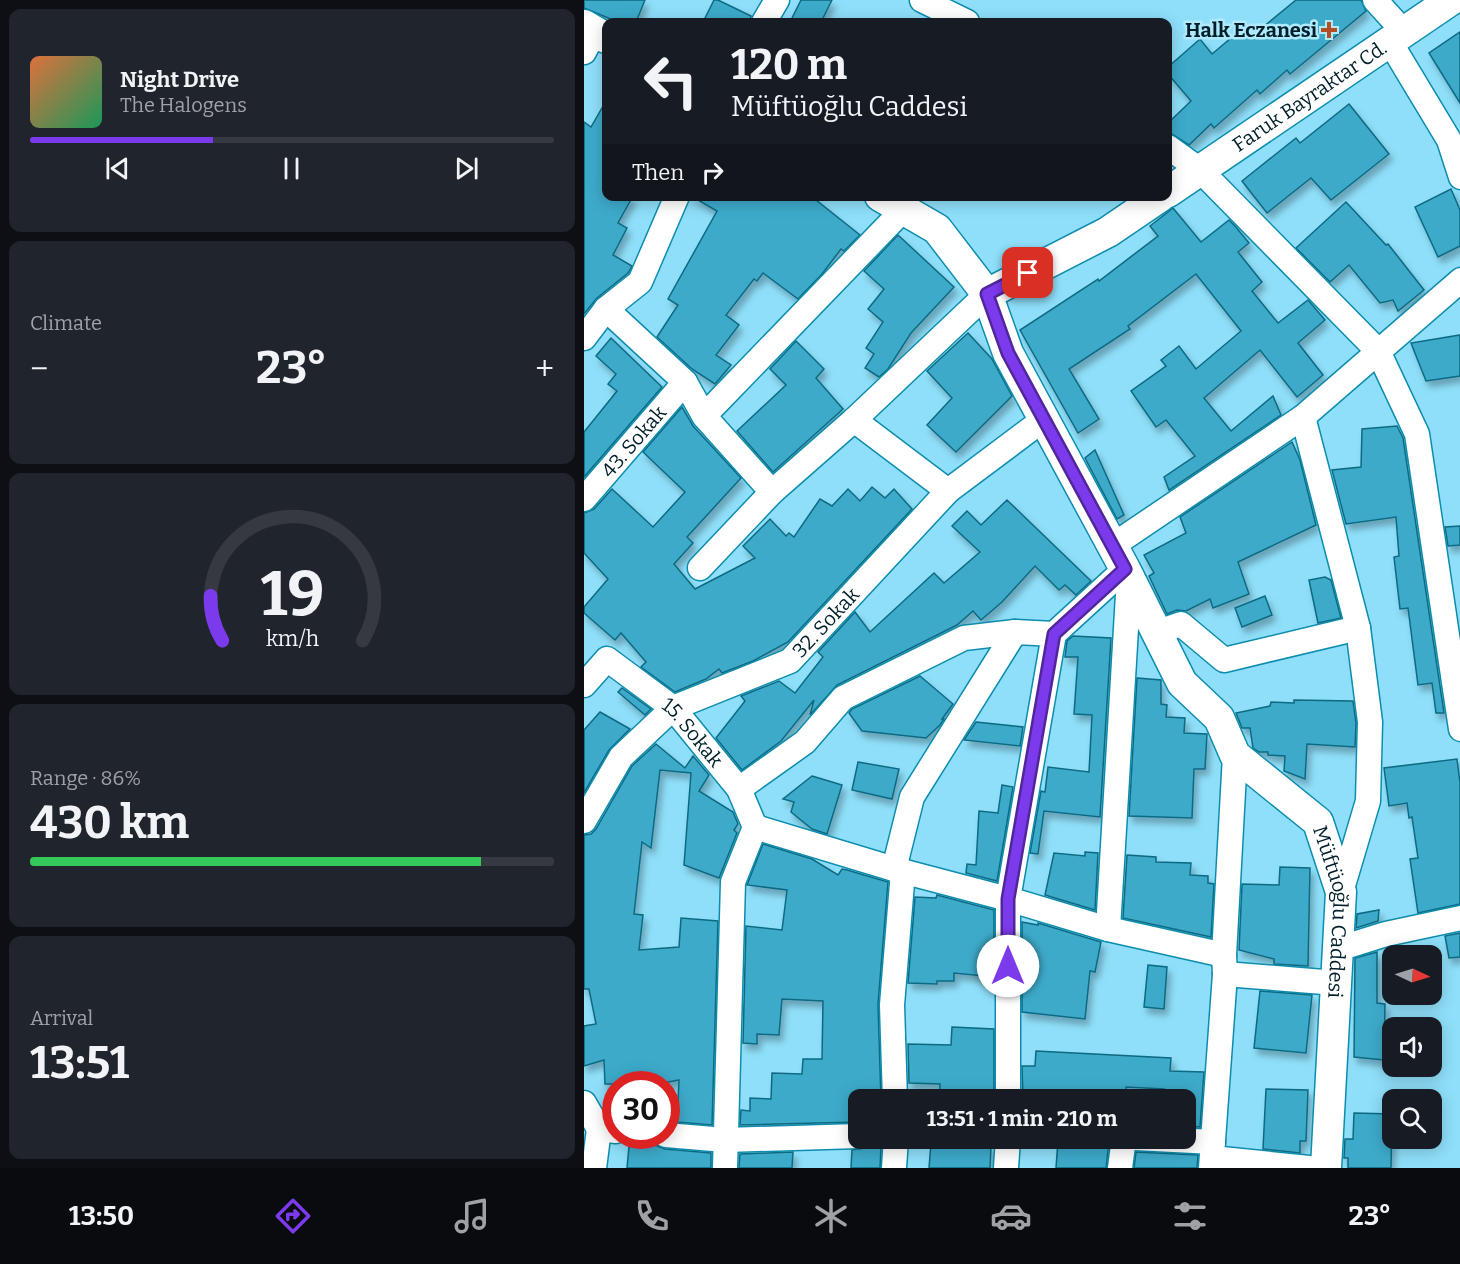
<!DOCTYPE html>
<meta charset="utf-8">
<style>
:root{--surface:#171b24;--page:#20242c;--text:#f1f3f6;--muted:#9ea1a6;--line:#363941;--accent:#7c3aed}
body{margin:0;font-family:Bitter,serif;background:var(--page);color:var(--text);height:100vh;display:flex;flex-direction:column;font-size:22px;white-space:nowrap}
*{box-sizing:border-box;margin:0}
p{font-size:20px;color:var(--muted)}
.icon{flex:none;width:33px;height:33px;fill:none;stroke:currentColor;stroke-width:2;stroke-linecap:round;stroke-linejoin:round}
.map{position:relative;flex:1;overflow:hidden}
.sheet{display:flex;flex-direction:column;gap:9px;padding:9px;background:#0d0f14;width:584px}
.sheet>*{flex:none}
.hud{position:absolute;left:18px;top:18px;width:570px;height:183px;border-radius:12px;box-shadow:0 3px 15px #0003;background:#171b24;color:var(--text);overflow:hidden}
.needle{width:39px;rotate:94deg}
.buttons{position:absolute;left:798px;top:945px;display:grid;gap:12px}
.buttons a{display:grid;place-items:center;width:60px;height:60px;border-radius:12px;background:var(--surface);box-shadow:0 3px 15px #0003;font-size:30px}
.speed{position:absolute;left:18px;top:1071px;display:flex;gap:12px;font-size:30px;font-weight:700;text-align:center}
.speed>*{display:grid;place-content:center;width:78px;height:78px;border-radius:50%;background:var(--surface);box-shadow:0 3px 15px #0003;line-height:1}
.speed .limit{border:9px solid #d22;background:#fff;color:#111}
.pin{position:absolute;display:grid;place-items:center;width:51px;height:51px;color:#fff;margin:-26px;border-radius:12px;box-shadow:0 3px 9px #0006}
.me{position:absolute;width:66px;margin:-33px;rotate:0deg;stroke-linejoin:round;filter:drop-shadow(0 0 4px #0008)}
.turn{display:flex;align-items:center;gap:21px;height:126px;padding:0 30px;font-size:27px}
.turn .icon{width:78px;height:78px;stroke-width:2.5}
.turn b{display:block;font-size:42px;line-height:51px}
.then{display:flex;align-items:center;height:57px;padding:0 30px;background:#0003;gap:12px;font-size:22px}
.big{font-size:45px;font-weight:700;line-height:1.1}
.sheet .card{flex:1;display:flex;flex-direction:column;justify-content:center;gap:9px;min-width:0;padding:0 21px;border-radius:12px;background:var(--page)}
.sheet .dial{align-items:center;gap:0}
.dial svg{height:156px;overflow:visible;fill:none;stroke:var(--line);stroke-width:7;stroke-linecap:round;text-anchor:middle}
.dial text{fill:var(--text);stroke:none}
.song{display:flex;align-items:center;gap:18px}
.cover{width:72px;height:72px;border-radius:9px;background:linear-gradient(135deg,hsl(20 70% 55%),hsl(150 70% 35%))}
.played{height:6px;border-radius:3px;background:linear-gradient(90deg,var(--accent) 35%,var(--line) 35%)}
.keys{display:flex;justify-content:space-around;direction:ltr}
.heat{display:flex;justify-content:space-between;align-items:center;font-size:33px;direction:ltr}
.charge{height:9px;border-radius:4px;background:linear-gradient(90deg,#34c759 86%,var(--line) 0)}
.trip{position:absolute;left:264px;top:1089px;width:348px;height:60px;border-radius:12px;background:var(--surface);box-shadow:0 3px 15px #0003;font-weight:700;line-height:60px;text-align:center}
.tab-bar{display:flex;height:96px;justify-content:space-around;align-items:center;background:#090b0e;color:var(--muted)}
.tab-bar .icon{width:42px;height:42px}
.tab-bar .current{color:var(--accent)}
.tab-bar b{font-size:27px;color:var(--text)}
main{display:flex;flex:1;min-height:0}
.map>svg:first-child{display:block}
.building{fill:#3caaca;stroke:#0e6a82;stroke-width:1.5;filter:url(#shadow)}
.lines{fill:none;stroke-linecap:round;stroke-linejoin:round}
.minor-casing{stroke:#0d8dad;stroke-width:27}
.tertiary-casing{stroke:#0d8dad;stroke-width:33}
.minor{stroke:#fff;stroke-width:24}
.tertiary{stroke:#fff;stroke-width:30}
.route-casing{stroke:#51269a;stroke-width:15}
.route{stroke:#7c3aed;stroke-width:10}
.poi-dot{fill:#b54f23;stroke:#afe9fd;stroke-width:2}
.labels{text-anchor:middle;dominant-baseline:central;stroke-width:5;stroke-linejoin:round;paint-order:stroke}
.poi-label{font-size:20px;font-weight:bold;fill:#001f29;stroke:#afe9fd;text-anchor:end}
.street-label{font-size:20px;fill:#001f29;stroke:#afe9fd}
</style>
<main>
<section class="sheet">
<div class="card">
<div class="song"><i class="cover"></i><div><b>Night Drive</b><p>The Halogens</p></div></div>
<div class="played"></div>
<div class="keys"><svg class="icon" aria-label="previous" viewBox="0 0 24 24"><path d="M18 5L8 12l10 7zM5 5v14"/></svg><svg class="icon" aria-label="pause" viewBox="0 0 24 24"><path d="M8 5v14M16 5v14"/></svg><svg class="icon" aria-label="next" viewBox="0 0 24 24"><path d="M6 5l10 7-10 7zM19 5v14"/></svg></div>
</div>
<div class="card"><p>Climate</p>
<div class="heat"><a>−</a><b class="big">23°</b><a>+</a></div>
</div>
<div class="card dial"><svg viewBox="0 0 100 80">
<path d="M14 69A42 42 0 1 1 86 69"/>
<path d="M14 69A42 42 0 0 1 8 46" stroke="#7c3aed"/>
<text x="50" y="56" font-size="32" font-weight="700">19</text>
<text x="50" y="72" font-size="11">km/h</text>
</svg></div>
<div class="card"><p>Range · 86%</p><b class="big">430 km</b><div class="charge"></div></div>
<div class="card"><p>Arrival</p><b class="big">13:51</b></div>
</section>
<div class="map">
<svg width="877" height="1168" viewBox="0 0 877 1168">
<defs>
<filter id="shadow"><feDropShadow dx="3.5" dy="6" stdDeviation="3" flood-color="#0004"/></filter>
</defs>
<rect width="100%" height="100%" fill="#8fdffa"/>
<g class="building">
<polygon points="0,0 61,0 52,22 34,22 0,8"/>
<polygon points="130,0 134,0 167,16 166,22 119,22"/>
<polygon points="217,0 248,0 237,22 206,22"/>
<polygon points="712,0 777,0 782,11 706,74 703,70 676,94 673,90 630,128 627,124 605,145 586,133 584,131 584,123 607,101 584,74 584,67 616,39 628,54 660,27 668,36"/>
<polygon points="876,32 876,103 845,53"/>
<polygon points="22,101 22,196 49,196 34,223 43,228 29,255 48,266 44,273 13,298 0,314 0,122 7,127"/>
<polygon points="765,104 805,154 747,200 727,178 683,213 658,181 712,138 716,143"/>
<polygon points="867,189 876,210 876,246 854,257 831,207"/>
<polygon points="107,196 227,196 276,235 260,251 257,249 238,274 214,299 179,273 173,281 170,279 142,315 155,325 132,355 147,365 131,384 108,369 73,337 94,305 84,299 133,211"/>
<polygon points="762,202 802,245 804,244 840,290 814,311 809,300 796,303 765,265 746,282 712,248"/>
<polygon points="589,208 617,242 645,220 651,226 665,243 654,252 678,282 668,291 694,323 724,300 741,320 714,343 739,375 713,397 676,350 620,398 647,431 689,396 697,415 585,490 580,477 611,456 582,420 572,427 547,391 582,366 577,360 595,346 612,369 657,331 612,274 544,326 546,329 485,369 515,419 494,433 436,330 514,279 515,281 574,236 566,226"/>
<polygon points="314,235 370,287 327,333 304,369 295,377 281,368 290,354 282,348 299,322 284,309 300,289 280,271"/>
<polygon points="384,333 408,359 428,396 372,452 343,425 368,398 343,371"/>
<polygon points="876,335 876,376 842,381 827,343"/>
<polygon points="27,338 78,387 0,477 0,432 33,391 24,384 32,374 12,356"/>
<polygon points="212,341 240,369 232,378 259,409 189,472 153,431 202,385 186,369"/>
<polygon points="98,407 109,426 157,478 103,537 109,543 90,564 111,589 171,558 159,546 186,519 202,536 205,533 210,537 236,499 248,506 264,489 276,501 288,487 301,498 310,489 328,509 204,642 169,661 138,673 135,669 122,679 91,692 57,667 62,662 37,633 31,640 0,613 0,607 24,579 0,553 0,513 10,509 28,489 69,527 101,492 59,452"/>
<polygon points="813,426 819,438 860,713 852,713 848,683 834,685 824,608 816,609 810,557 815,556 812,517 762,524 748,470 777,467 778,429"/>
<polygon points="708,442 716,460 732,525 654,562 665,594 629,608 626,599 602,611 593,610 583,614 565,576 570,573 560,555 602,533 596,517"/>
<polygon points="511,450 540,515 533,519 501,458"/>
<polygon points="423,500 507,581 492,595 481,585 475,590 451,566 418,602 397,620 389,611 373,625 253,685 226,715 230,700 197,741 158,770 132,738 161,701 157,696 195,681 211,693 239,657 234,652 271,612 286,632 350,573 360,583 396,552 368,526 383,511 397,525"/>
<polygon points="876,526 876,545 864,546 861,527"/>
<polygon points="741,577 747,580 757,618 734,623 725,580"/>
<polygon points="681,596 688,615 658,627 651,608"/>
<polygon points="489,636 527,638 516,817 460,811 454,854 446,853 457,791 461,792 464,767 505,772 508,715 490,714 494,657 481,657 483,641"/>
<polygon points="336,676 369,704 358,719 360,719 356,725 342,738 278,731 265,713 268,709"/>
<polygon points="553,678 577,680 577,704 583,705 582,717 601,718 600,733 623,734 621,769 610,769 608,818 545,816"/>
<polygon points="38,688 67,709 61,715 34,692"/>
<polygon points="710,700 769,701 772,723 771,747 723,744 721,779 700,771 701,756 684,755 684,752 675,752 669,748 666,728 658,728 652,713 686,706 687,702 710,703"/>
<polygon points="16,712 46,729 25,750 0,793 0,730"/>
<polygon points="392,722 439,727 436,746 380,740"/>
<polygon points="72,744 101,768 109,756 125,775 115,791 149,812 154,824 150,830 153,833 135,878 100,865 107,773 76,770 67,848 58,842 50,914 59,915 55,950 95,947 97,918 134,921 128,1125 93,1122 95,1080 74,1084 21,1084 20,1060 0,1066 0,1026 12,1024 5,989 0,989 0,835 7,834 12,829 48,766"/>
<polygon points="873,759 876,783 876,904 834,913 826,859 834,858 828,817 825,818 823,803 805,806 800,768"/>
<polygon points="274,762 315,769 308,799 268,790"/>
<polygon points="228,776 258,785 243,834 228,829 207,812 210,802 199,799"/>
<polygon points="418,785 429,787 413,881 382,873 383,864 392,865 395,811 414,813"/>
<polygon points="179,844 228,859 254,875 258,869 263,870 304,882 294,1004 297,1100 274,1100 274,1122 156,1125 157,1110 166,1111 166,1098 187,1099 188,1073 218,1074 219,1059 238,1059 239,1001 198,999 195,1035 173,1034 173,1044 159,1043 162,926 198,930 203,890 163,885"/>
<polygon points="501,852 514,853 511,910 461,895 470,853 501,856"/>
<polygon points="543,855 572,857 572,862 607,863 606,875 624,876 624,883 630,884 627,937 539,918"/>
<polygon points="696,867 726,868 724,966 690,964 690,959 655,950 658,884 695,885"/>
<polygon points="353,895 410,910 410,977 370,973 370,981 353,981 353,984 324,983 331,897 352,898"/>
<polygon points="795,910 794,921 772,928 773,914"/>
<polygon points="438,922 454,925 454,923 517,942 511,972 506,971 501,1019 438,1012"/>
<polygon points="876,933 876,957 865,958 861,936"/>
<polygon points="793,952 793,1003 801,1004 800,1060 770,1057 771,958"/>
<polygon points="564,965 583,967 580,1009 560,1007"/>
<polygon points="676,991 728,995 722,1053 670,1048"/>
<polygon points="368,1027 410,1029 410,1095 388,1094 387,1100 355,1100 356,1084 325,1083 324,1044 367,1045"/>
<polygon points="452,1051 587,1058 586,1071 620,1072 616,1127 602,1126 602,1100 579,1100 580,1089 542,1087 542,1100 439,1100 438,1066 451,1066"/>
<polygon points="682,1089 724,1090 722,1141 716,1141 716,1153 679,1149"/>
<polygon points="770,1113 808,1114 807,1168 764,1168 764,1158 760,1158 761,1139 769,1139"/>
<polygon points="46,1136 69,1138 73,1146 81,1149 127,1153 127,1168 43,1168"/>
<polygon points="474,1141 516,1144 516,1141 525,1142 522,1168 472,1168"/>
<polygon points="347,1143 407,1147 406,1168 345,1168"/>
<polygon points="284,1145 297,1146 296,1168 267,1168 268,1150 281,1148"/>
<polygon points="209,1152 208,1168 155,1168 156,1154"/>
<polygon points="552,1152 614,1155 613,1168 550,1168"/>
</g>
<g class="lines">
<defs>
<g id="minor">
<polyline points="338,0 383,22"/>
<polyline points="791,0 820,32"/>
<polyline points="180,22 193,0"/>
<polyline points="806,42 865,140 877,177"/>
<polyline points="0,52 11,31"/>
<polyline points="584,147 616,170 794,351 833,434 877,729"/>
<polyline points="22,309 101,382 120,416 319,210"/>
<polyline points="0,338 22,309 56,282 93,196"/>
<polyline points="120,416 188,492"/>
<polyline points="719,417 774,628 786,722 784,801 757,892"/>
<polyline points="270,420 364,491 460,419"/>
<path id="s1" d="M0,499L101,382"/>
<polyline points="528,546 719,417 877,280"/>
<polyline points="116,568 188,492 270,420 403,294"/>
<polyline points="574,632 597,624 640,660 774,628"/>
<polyline points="470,634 541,569"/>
<path id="s2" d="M0,685L23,659L89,708L155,789L171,827"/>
<polyline points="155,789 221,742 259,698 380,638 431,632"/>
<path id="s3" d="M0,821L37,757L89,708L206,661L364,491"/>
<polyline points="310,869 328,797 431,632 470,634 424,899 424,1100"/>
<polyline points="524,929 545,578"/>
<polyline points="754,949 802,934 877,918"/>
<polyline points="641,974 752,983"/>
<polyline points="311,1100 308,1005 319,871"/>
<polyline points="0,1103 15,1129 32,1131"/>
<polyline points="82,1135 141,1140 274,1136"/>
<polyline points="551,1138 629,1142"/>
<polyline points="628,1158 725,1168"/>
<polyline points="10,1168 15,1129"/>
<polyline points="141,1168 149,882 171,827 310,869 424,899 524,929 640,955"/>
<polyline points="310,1168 312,1138"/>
<polyline points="422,1168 424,1138"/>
<polyline points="536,1168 540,1138"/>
<polyline points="627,1168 641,974 640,955 651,755"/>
</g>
<g id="tertiary">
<polyline points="0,25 22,38"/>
<path id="s4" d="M584,192L867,0"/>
<polyline points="296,196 353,229 403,294 524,232 577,196"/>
<path id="s5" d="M403,294L424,353L541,569L598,683L635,718L651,755L734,822L757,892L742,1168"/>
</g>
</defs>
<use href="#minor" class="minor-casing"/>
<use href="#tertiary" class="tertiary-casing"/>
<use href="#minor" class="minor"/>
<use href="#tertiary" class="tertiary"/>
</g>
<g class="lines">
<defs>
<polyline id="route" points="424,966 424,899 470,634 541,569 424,353 403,294 444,273"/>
</defs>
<use href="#route" class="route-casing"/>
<use href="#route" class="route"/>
</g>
<path class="poi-dot" d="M742 21h6v6h6v6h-6v6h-6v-6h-6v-6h6z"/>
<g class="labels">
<g class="poi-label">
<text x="733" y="30">Halk Eczanesi</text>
</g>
<g class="street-label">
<text stroke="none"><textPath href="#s4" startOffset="171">Faruk Bayraktar Cd.</textPath></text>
<text stroke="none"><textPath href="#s1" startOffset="76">43. Sokak</textPath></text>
<text stroke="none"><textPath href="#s3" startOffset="324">32. Sokak</textPath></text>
<text stroke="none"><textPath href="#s2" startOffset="148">15. Sokak</textPath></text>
<text stroke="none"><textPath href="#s5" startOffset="726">Müftüoğlu Caddesi</textPath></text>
</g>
</g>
</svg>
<div class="buttons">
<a><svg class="needle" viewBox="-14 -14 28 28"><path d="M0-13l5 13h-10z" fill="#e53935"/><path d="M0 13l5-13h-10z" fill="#9ea1a6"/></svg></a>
<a><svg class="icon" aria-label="sound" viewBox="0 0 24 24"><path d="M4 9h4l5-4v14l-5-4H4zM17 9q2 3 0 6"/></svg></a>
<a><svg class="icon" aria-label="search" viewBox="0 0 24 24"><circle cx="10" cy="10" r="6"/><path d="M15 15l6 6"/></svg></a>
</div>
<div class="speed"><div class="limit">30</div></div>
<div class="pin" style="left:444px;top:273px;background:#d93025"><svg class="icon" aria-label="arrive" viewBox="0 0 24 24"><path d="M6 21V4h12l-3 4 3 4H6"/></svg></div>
<svg class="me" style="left:424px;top:966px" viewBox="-20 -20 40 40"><circle r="19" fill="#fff"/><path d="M0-13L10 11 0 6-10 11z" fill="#7c3aed"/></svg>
<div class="trip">13:51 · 1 min · 210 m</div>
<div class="hud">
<div class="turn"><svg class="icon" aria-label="left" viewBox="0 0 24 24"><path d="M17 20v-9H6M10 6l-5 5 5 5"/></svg><div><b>120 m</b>Müftüoğlu Caddesi</div></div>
<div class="then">Then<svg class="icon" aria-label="right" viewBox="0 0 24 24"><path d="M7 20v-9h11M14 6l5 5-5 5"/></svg></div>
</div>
</div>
</main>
<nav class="tab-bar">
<b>13:50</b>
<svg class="icon current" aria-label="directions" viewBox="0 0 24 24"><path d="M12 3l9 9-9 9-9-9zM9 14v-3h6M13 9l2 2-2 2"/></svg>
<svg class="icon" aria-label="music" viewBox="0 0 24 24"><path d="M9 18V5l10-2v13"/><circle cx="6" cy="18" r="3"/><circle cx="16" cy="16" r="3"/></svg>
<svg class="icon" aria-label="phone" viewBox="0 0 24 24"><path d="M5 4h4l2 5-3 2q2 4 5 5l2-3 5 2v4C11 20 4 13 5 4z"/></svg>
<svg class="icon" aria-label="climate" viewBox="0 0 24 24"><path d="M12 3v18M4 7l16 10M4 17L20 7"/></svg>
<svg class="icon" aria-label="car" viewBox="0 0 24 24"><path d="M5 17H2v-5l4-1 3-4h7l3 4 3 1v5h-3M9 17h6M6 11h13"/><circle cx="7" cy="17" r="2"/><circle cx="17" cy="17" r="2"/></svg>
<svg class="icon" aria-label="filters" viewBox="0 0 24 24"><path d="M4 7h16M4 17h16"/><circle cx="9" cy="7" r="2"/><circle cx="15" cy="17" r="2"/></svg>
<b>23°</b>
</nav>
